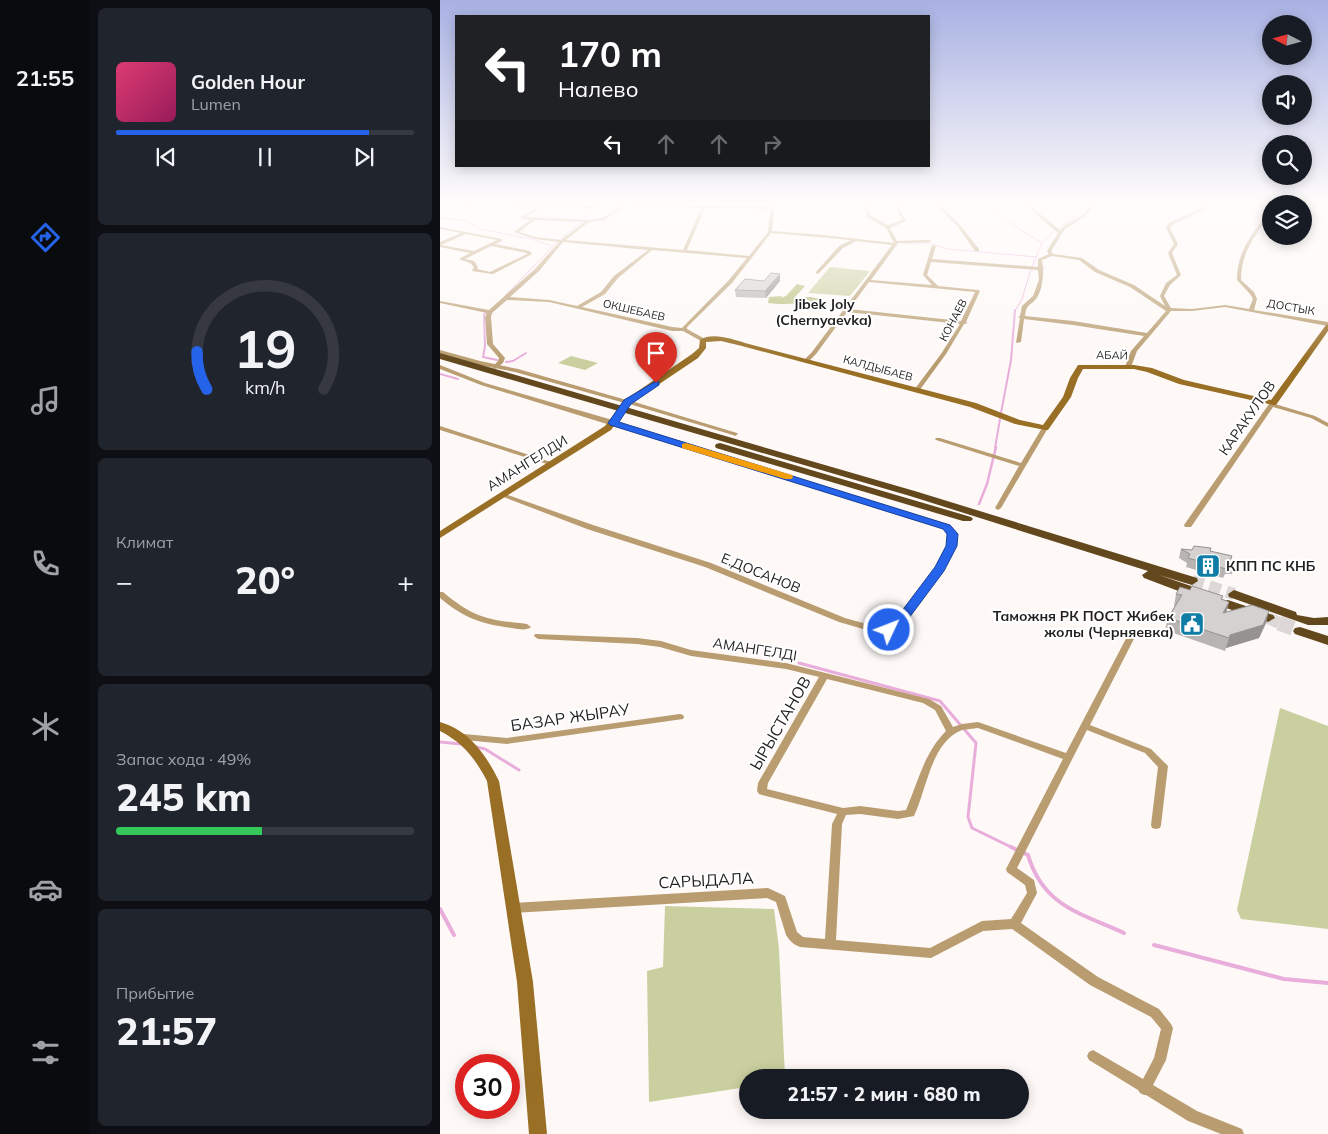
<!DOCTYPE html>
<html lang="ru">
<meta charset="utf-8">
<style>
:root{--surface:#171b24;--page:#20242c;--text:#f1f3f6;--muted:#9ea1a6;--line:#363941;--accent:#2563eb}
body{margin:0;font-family:Mulish,sans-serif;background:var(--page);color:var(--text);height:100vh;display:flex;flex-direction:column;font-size:19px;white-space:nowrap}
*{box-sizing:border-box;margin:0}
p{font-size:16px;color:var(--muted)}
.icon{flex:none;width:28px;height:28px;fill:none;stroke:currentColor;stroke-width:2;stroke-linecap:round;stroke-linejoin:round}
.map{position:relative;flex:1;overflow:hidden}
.panel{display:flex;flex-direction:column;gap:8px;padding:8px;background:#0d0f14;width:350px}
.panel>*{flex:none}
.guide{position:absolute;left:15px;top:15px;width:475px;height:152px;border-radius:0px;box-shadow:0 2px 12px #0003;background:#202124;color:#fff;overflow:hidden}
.needle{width:32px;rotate:276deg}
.controls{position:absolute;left:822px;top:15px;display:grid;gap:10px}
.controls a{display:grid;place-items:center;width:50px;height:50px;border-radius:50%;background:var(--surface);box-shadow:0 2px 12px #0003;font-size:25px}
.speed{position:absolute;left:15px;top:1054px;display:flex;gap:10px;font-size:25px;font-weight:700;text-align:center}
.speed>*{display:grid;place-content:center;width:65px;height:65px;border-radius:50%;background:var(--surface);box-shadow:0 2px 12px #0003;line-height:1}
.speed .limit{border:8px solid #d22;background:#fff;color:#111}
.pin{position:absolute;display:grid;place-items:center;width:42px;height:42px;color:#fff;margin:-51px -21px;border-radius:50% 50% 50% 0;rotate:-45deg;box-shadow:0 0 5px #0007}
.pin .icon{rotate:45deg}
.me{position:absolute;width:55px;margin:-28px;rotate:47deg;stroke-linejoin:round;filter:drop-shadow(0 0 4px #0008)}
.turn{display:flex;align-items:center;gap:18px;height:105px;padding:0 20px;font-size:22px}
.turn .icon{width:65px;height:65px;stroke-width:2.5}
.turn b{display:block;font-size:35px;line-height:42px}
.lanes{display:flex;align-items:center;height:48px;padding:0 20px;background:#0003;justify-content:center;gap:25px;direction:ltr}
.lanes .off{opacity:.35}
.big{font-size:38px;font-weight:800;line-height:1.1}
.panel .widget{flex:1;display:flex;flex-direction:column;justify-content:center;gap:8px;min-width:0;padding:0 18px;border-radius:8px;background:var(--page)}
.panel .dial{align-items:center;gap:0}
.dial svg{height:130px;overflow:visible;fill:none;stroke:var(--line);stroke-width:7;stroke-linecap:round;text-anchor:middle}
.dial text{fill:var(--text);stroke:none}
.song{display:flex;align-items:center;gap:15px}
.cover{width:60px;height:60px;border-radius:8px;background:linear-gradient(135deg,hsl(340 70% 55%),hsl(330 70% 35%))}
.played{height:5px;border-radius:2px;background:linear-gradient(90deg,var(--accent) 85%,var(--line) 85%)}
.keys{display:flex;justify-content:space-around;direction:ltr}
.heat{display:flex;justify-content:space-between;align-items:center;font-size:28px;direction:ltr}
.charge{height:8px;border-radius:4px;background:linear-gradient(90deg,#34c759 49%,var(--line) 0)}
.trip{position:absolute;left:299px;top:1069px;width:290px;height:50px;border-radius:25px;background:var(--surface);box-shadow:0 2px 12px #0003;font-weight:800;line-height:50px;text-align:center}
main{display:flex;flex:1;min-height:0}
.menu{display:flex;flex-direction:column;width:90px;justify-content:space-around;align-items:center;background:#090b0e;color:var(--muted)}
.menu .icon{width:35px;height:35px}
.menu .active{color:var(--accent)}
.menu b{font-size:22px;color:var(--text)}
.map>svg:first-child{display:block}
.green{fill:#cacf9f}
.forest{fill:#b8bf7a}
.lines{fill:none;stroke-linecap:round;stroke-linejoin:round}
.stream-far4{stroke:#e8addb;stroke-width:1}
.stream-far3{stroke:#e8addb;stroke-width:2}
.stream-far2{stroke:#e8addb;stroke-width:2.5}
.stream-far1{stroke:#e8addb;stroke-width:3}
.stream{stroke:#e8addb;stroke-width:4}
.trunk-tunnel-far1{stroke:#ddd8d7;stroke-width:12;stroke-dasharray:12 6;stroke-linecap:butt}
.trunk-tunnel{stroke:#ddd8d7;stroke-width:15;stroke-dasharray:15 8;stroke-linecap:butt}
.minor{fill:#b99d71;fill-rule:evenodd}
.tertiary{fill:#b99d71;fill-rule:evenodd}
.secondary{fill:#986f25;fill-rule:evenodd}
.trunk{fill:#62481c;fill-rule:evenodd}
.wall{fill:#b8b4b4}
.shaded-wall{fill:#969292}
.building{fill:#d6d1d1;stroke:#969292}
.route{fill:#2563eb;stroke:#184099}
.slow{fill:#f59e0b}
.labels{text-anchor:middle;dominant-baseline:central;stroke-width:4;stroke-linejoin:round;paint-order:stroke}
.far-street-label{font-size:11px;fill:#211f1f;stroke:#fff}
.far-quarter-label{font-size:14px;font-weight:bold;fill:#211f1f;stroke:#fff}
.street-label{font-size:14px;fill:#211f1f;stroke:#fff}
.poi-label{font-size:14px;font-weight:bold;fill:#211f1f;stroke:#fff;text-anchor:start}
.near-street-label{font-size:16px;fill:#211f1f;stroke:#fff}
</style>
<main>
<nav class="menu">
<b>21:55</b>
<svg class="icon active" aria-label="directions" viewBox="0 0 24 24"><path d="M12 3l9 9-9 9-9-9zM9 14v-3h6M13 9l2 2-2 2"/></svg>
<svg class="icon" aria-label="music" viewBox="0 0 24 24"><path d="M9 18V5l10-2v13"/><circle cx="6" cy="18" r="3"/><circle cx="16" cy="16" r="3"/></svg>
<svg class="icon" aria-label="phone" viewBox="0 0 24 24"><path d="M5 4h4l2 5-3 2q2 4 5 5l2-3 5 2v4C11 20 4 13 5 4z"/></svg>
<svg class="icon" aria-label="climate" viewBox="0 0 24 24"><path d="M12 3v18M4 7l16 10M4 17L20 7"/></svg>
<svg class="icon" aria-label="car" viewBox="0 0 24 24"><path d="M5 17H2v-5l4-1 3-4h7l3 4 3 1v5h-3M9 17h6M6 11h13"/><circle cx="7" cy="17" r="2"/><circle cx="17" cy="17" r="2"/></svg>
<svg class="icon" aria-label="filters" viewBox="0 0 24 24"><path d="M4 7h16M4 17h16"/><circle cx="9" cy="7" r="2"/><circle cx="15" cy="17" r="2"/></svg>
</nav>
<section class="panel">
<div class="widget">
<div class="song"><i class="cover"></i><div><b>Golden Hour</b><p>Lumen</p></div></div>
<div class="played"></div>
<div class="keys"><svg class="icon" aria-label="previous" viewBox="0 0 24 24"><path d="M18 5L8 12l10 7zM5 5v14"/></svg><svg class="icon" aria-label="pause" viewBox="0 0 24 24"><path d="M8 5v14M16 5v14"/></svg><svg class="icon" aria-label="next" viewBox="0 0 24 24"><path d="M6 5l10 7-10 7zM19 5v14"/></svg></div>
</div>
<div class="widget dial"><svg viewBox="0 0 100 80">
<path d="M14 69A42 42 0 1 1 86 69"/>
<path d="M14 69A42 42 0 0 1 8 46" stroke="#2563eb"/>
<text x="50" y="56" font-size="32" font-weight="700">19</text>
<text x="50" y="72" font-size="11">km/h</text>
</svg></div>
<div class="widget"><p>Климат</p>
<div class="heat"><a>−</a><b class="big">20°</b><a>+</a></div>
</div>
<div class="widget"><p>Запас хода · 49%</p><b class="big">245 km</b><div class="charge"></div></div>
<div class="widget"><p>Прибытие</p><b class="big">21:57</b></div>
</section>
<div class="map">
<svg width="888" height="1134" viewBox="0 0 888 1134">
<rect width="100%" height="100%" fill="#fef9f7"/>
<g class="green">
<polygon points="390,267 429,271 430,271 410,296 368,293"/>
<polygon points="131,356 158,363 145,370 118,363"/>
<polygon points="840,708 888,726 888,929 801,919 797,910"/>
<polygon points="225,906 334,909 339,949 345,1077 308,1078 307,1087 209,1102 207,971 223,967"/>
</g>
<path class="forest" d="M357,284L365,286L355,297H371L387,301L381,309L371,308L368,304C354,303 341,305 328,303L329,297L342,296L340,298L346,296Z"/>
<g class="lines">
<g class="stream-far4">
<polyline points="546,203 565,220 602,243"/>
<polyline points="0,218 23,220 41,229 95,240 112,246"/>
<polyline points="143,220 164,203"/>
<polyline points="619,228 644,212 648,203"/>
<polyline points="119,240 141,222"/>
<polyline points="463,243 489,243 508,249 596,257"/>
<polyline points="592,267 602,243 615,230"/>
<polyline points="65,296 118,241"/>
<polyline points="575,311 582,299 591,269"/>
</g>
<g class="stream-far3">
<polyline points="48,311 44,315 45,346 43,357 57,360"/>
<polyline points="66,362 73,361 86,353"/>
<polyline points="0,374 18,379"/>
<polyline points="561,413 571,360 575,310"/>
<polyline points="555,448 560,419"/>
</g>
<polyline class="stream-far2" points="539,504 547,484 556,447"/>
<g class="stream-far1">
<polyline points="359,663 500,701 536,743 528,817 532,828 573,848"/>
<polyline points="0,742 21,744"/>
<polyline points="36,747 45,749 79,770"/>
</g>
<g class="stream">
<polyline points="571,847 577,850"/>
<path d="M582,852L588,855C603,906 640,913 684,933"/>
<polyline points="0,909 14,935"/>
<polyline points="714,945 844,979 888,983"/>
</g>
<g class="trunk-tunnel-far1">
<polyline points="752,581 794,594"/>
<polyline points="828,618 842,624"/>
</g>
<polyline class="trunk-tunnel" points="839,623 860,631"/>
<g class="minor">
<polygon points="30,203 35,203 28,208 26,208 26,206"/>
<path d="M38,203H73L156,206V208H155L100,206V208L86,217L148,220L162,218L182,206L184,207L183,208L164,220L149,222L126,240L243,250L261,208L196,206L194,205L195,203L233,206H262L264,203H266L267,204L266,206L331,207V203H335L332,231L383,235L454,243L446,228L427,217L423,203H427L430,215L448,225L462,220L453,203H457L466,221L450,228L457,241L489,240L491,241L489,242L458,243L431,280L492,285L483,275L492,245L496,246L492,259L598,267V259L609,254L607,251L618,233L583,203H587L620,230L623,227L644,214L652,203H656L646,216L625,229L611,251L613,254L642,258L659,270L694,285L725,306L720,296L726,283L737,275L728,253L734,244L726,228L729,223L766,206L768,203H772L768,208L732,225L730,228L738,244L732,253L741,275L730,285L724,296L731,308L752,309L785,305L809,309L813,299L810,294L797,280C797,260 804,245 816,229C820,224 823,218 828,214L830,215C815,236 801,252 801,280L814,292L817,299L814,310L888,322V326L785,307L752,311H731L697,351L691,367L688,369L685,367L691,351L704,336L633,325L584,319L581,342L576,343L580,318L578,317L580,316L582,306L593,296L599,280L598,270L491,262L487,275L498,286L538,290L540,291L526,322L528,323L524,324L506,354L479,391L477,392L474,390L501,354L520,324L407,312L376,354L368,362L363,361L372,352L452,245L416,241L403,248L378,274L376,273V272L399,246L411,240L331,233L292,283L247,327V329L265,339V341H261L243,331H232L109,302L67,300L52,313L51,317L53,344L65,358L63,363L55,369L52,367L58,361L59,358L47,344L45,317L47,313L0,303V301L49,310L95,269L119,242L95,239L74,232L90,220L81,219V217L98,206L40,204ZM265,208L330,209L328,232L309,256L247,250ZM95,220L144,222L121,240L95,237L79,232ZM123,242L208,250L174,276L161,292L137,306L109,300L70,297L99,271ZM212,250L307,258L288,281L242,328L232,327L142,307L165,294L178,278ZM612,256L639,260L655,272L690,287L726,311L707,333L633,321L585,316C587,303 589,307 596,299C602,291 603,279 603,270L604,269L603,268L602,260ZM429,282L535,292L521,321L409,309Z"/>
<polygon points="494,203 498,203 520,225 539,249 539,251 535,251 518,227"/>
<polygon points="713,203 717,203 713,206 711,205"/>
<rect x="839" y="203" width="4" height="1"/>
<path d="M0,227L62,239V241L55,244L90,251L92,254L53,274L32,271L34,267L30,263L19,259L30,253L0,247V242L21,233L0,229ZM26,234L57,240L34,251L1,245ZM51,246L87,253V254L50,272L37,269L38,267L34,261L25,259Z"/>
<polygon points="188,400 297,433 298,434 295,436 293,435 186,403 185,402"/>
<polygon points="833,401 836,403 835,404 875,416 888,423 888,427 871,418 833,407 751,527 745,527 744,525 829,404"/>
<polygon points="173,421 510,525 517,534 516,546 504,568 462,625 449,633 430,631 399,622 265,567 147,529 61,496 60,495 61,494 65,494 153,525 271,563 405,618 430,625 447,627 456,621 497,568 508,546 509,534 504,529 171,424 170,423"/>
<polygon points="0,426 114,463 115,464 114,465 110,465 0,430"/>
<polygon points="605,426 608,428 561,508 558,510 555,508 579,466 496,440 495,439 496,438 500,438 581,463 602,428"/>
<path d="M0,592H3C34,618 48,620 87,624L91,627C86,631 79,629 72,628C41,624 24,618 0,598Z"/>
<path d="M694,628L698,631L650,725L711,749L728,766L721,825L720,828L716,829L712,828L711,825L718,767L705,753L647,730L577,868L594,880L597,893L581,923L658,977L719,1009L731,1024L733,1028L726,1060L713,1085L757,1111L802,1129L804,1134H781L748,1121L706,1095H704L700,1093L698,1090L649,1060L647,1056L649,1052L653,1050L703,1079L714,1058L721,1029L711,1017L650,985L572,929L543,931L491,958L360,947C354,945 349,940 346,935L336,902L327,898L73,913L69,911L68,908L69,905L73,903L328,888L345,896L357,932L363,937L385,939L392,824L397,814L322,795L319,794L317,791L318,783L379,677L346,669L251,656L220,647L197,644L98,639L94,636L95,634L197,638L221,641L251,650L346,663L489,699L501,706L513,727L522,724L538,722L626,753L690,631ZM387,679L483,703L495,710L506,731C484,753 478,782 466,810L458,811L420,806L403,808L327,789L328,783ZM538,728L623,759L566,869L567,872L585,885L587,893L571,919L542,921L490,948L396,940L402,824L406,815L420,814L458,819L474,816C487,789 491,742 522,730C527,729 533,729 538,728Z"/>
<polygon points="240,714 243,715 244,717 243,719 67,744 24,740 21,739 19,737 21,735 24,734 67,738"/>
</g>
<g class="tertiary">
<polygon points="0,350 40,361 78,369 190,401 191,402 188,404 75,372 39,365 0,354"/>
<polygon points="0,365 45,383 176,421 177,423 176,425 170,425 41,385 0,369"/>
</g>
<g class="secondary">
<path d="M888,324V331L836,405H833L739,384L707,372L694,369H643L638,378L631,397L608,430H605L575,424L530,407L302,346L281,341L266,342V348L258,358L191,403L171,430L0,538V531L165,426L185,400L252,354L259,348L260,340C272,332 292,339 305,343L536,403L580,420L603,425L623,397L630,378L638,365H694L712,368L744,380L831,400L886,325Z"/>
<path d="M0,722C30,731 46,755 59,781L93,982L107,1134H89L77,982L47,781C35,758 23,743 0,731Z"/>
</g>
<g class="trunk">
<polygon points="0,353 478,492 757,578 758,581 752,585 719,575 751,586 752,589 746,593 741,592 704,578 702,575 708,571 470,496 0,359"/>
<polygon points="280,443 531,517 533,519 531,521 523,521 276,448 275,446 276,444"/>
<polygon points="794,590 856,612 857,615 874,618 888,617 888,625 868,625 789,597 788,594"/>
<polygon points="788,600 833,615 835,618 828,622 783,607 781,604 783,601"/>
<polygon points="860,627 888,636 888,645 855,634 853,631 855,628"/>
</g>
</g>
<g class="wall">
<polygon points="324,281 340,281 326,298 296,297 295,290"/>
<polygon points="771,548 770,551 792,556 791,561 794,565 792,574 785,574 783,578 746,567 747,563 739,558 741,549 752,550"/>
<polygon points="750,590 783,596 782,599 789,602 786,612 826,623 819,638 786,648 785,651 725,630 728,618 735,606 734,606 736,594"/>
</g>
<g class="shaded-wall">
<polygon points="340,274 340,281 326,298 325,291"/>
<polygon points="789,602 786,614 783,613"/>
<polygon points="829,611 826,623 819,638 786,648 785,651 790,635"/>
</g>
<g class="building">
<polygon points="331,273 340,274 325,291 295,290 305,279 324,281"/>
<polygon points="754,546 771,548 770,551 792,556 790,560 794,565 787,565 786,569 748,558 750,554 741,549 752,550"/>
<polygon points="752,586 783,596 781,599 789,602 783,613 812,605 829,611 823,625 790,635 789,638 728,618 742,595 736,594 740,587 750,590"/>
</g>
<linearGradient id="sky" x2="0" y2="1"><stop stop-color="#a8b1e3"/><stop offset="0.56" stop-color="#fffcfb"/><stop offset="1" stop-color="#fffcfb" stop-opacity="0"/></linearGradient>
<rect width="888" height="362" fill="url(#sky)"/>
<polygon class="route" points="216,381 219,382 219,385 191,404 179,422 510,525 518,534 517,546 504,571 463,626 449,634 443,630 455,620 495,567 506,546 507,534 503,529 170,425 168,423 184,400"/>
<polygon class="slow" points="246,443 352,475 353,477 352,479 345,479 242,448 242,444"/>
<defs>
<symbol id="building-square" viewBox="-11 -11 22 22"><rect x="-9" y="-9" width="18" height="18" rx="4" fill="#107da6" stroke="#fff"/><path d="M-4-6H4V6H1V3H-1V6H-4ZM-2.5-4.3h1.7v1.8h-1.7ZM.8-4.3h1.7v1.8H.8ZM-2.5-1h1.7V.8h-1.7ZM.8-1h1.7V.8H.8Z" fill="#fff"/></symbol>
<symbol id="civic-square" viewBox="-11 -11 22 22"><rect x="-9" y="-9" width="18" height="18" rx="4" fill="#107da6" stroke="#fff"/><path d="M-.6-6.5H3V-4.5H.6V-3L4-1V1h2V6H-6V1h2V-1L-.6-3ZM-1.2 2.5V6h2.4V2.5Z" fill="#fff"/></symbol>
</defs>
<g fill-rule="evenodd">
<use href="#building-square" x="754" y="552" width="28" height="28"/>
<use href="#civic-square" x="738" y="610" width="28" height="28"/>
</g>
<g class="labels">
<g class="far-street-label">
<text transform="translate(851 307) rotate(10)">ДОСТЫК</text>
<text transform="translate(194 310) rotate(13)">ОКШЕБАЕВ</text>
<text transform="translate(513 320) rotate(-62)">КОНАЕВ</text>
<text transform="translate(672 355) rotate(2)">АБАЙ</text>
<text transform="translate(438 368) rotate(15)">КАЛДЫБАЕВ</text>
</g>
<g class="far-quarter-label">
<text x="384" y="304">Jibek Joly<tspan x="384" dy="16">(Chernyaevka)</tspan></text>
</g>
<g class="street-label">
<text transform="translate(807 418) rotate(-55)">КАРАКУЛОВ</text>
<text transform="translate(87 463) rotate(-32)">АМАНГЕЛДИ</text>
<text transform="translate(321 573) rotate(22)">Е.ДОСАНОВ</text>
<text transform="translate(315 649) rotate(9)">АМАНГЕЛДІ</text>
</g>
<g class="poi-label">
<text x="786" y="566">КПП ПС КНБ</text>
<text x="734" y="616" text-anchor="end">Таможня РК ПОСТ Жибек<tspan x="734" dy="16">жолы (Черняевка)</tspan></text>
</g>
<g class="near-street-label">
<text transform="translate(130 717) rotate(-8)">БАЗАР ЖЫРАУ</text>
<text transform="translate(340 723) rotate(-60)">ЫРЫСТАНОВ</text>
<text transform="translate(266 880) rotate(-3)">САРЫДАЛА</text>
</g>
</g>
</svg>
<div class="controls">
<a><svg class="needle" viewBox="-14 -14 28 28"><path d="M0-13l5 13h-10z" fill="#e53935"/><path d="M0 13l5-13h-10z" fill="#9ea1a6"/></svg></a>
<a><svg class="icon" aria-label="sound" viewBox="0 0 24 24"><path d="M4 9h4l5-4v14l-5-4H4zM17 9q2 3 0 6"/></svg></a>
<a><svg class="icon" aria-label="search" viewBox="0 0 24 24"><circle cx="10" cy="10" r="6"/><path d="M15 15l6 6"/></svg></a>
<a><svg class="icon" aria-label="layers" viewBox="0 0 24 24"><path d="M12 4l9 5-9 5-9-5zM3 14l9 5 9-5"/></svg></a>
</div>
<div class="speed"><div class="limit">30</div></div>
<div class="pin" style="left:216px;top:383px;background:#d93025"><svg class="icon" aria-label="arrive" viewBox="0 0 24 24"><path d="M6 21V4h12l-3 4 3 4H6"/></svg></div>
<svg class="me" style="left:449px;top:630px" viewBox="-20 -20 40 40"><circle r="17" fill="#2563eb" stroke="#fff" stroke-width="3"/><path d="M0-11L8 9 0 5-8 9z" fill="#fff"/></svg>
<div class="trip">21:57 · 2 мин · 680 m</div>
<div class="guide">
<div class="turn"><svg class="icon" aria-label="left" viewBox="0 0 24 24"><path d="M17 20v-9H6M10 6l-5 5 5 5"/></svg><div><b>170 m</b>Налево</div></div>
<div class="lanes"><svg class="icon" aria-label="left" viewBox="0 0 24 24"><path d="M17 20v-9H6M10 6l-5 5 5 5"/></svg><svg class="icon off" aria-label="ahead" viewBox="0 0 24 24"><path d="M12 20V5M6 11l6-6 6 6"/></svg><svg class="icon off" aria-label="ahead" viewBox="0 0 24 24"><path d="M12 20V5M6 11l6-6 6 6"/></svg><svg class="icon off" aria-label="right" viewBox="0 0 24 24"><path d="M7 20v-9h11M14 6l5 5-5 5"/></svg></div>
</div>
</div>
</main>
